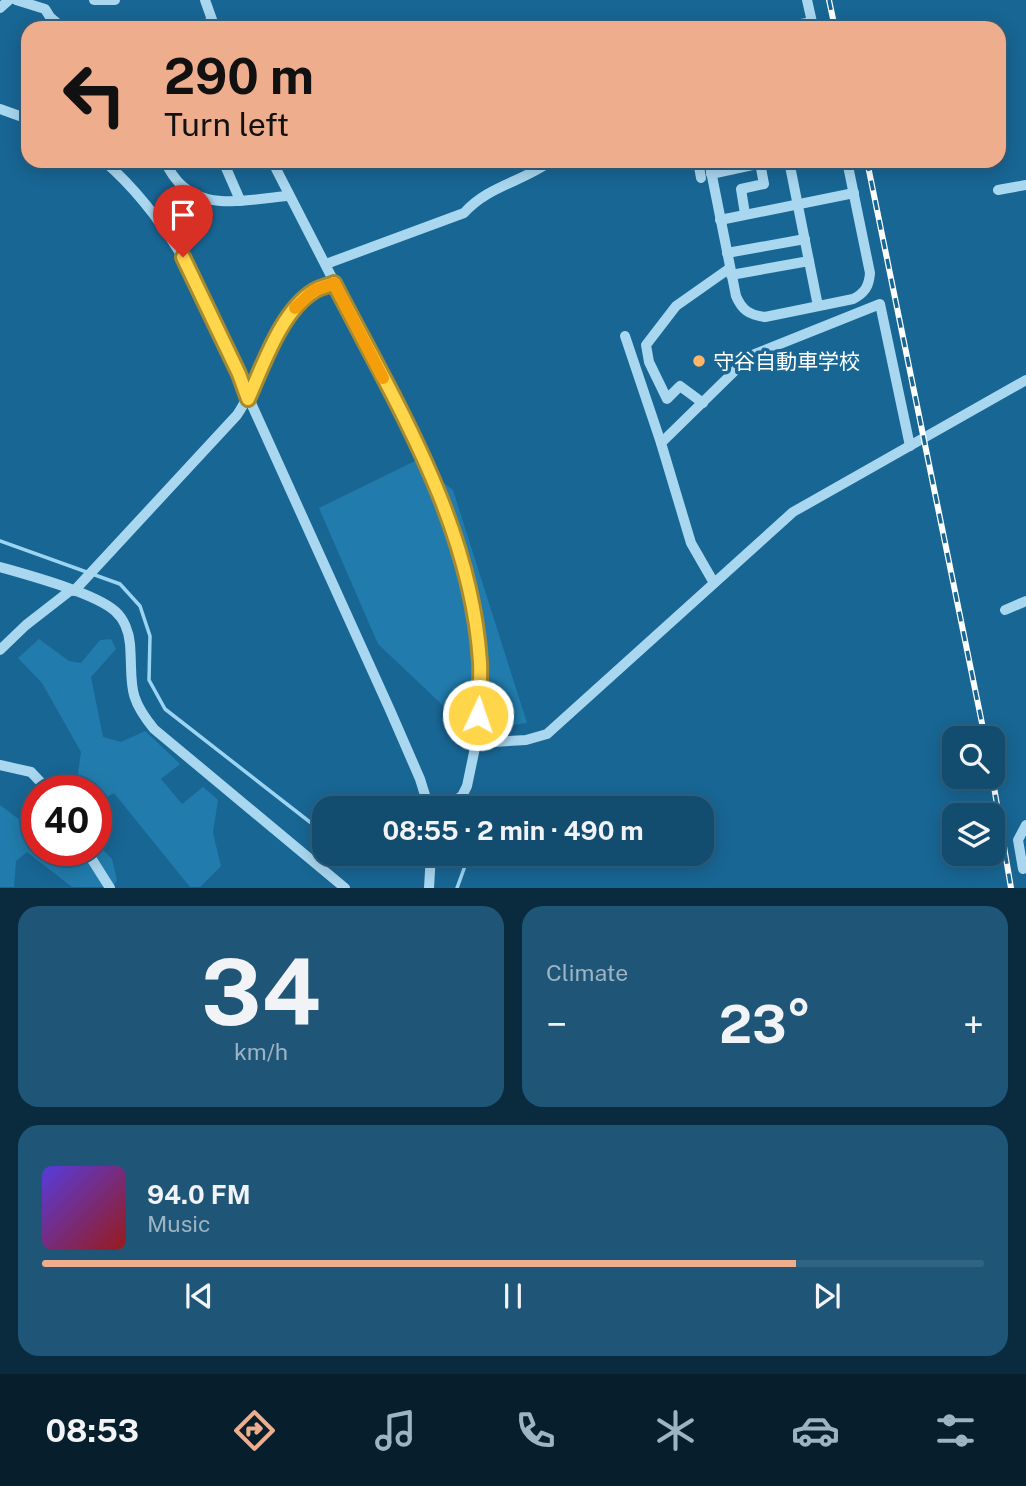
<!DOCTYPE html>
<meta charset="utf-8">
<style>
:root{--surface:#124c6f;--page:#1f5677;--text:#f1f3f6;--muted:#9cb4c3;--line:#316382;--accent:#eead8d}
body{margin:0;font-family:"Public Sans","Noto Sans JP",sans-serif;background:var(--page);color:var(--text);height:100vh;display:flex;flex-direction:column;font-size:26px;white-space:nowrap}
*{box-sizing:border-box;margin:0}
p{font-size:23px;color:var(--muted)}
.icon{flex:none;width:38px;height:38px;fill:none;stroke:currentColor;stroke-width:2;stroke-linecap:round;stroke-linejoin:round}
.map{position:relative;height:888px;overflow:hidden}
.panel{display:flex;flex-direction:column;gap:18px;padding:18px;background:#0a2a3d;flex:1}
.panel>*{flex:none}
.hud{position:absolute;left:21px;top:21px;width:985px;height:147px;border-radius:21px;box-shadow:0 4px 18px #0003,0 0 0 2px var(--line);background:#eead8d;color:#111;overflow:hidden}
.tools{position:absolute;left:942px;top:726px;display:grid;gap:14px}
.tools a{display:grid;place-items:center;width:63px;height:63px;border-radius:14px;background:var(--surface);box-shadow:0 4px 18px #0003,0 0 0 2px var(--line);font-size:35px}
.speed{position:absolute;left:21px;top:775px;display:flex;gap:14px;font-size:35px;font-weight:700;text-align:center}
.speed>*{display:grid;place-content:center;width:91px;height:91px;border-radius:50%;background:var(--surface);box-shadow:0 4px 18px #0003,0 0 0 2px var(--line);line-height:1}
.speed .limit{border:10px solid #d22;background:#fff;color:#111}
.pin{position:absolute;display:grid;place-items:center;width:60px;height:60px;color:#fff;margin:-72px -30px;border-radius:50% 50% 50% 0;rotate:-45deg;box-shadow:0 0 7px #0007}
.pin .icon{rotate:45deg}
.me{position:absolute;width:77px;margin:-38px;rotate:3deg;stroke-linejoin:round;filter:drop-shadow(0 0 5px #0008)}
.turn{display:flex;align-items:center;gap:24px;height:147px;padding:0 28px;font-size:32px}
.turn .icon{width:91px;height:91px;stroke-width:2.5}
.turn b{display:block;font-size:49px;line-height:60px}
.big{font-size:52px;font-weight:700;line-height:1.1}
.panel .tile{flex:1;display:flex;flex-direction:column;justify-content:center;gap:10px;min-width:0;padding:0 24px;border-radius:21px;background:var(--page)}
.panel .dial{align-items:center;gap:0}
.dial b{font-size:91px;line-height:1}
.song{display:flex;align-items:center;gap:21px}
.cover{width:84px;height:84px;border-radius:10px;background:linear-gradient(135deg,hsl(250 70% 55%),hsl(0 70% 35%))}
.played{height:7px;border-radius:4px;background:linear-gradient(90deg,var(--accent) 80%,var(--line) 80%)}
.keys{display:flex;justify-content:space-around;direction:ltr}
.heat{display:flex;justify-content:space-between;align-items:center;font-size:38px;direction:ltr}
.panel .tiles{flex:1;display:grid;gap:18px;grid-template-columns:1fr 1fr}
.tile:last-child{grid-column:span 2}
.trip{position:absolute;left:312px;top:796px;width:402px;height:70px;border-radius:21px;background:var(--surface);box-shadow:0 4px 18px #0003,0 0 0 2px var(--line);font-weight:700;line-height:70px;text-align:center}
.menu{display:flex;height:112px;justify-content:space-around;align-items:center;background:#071e2c;color:var(--muted)}
.menu .icon{width:49px;height:49px}
.menu .current{color:var(--accent)}
.menu b{font-size:32px;color:var(--text)}
.map>svg:first-child{display:block}
.green{fill:#217cad}
.lines{fill:none;stroke-linecap:round;stroke-linejoin:round}
.stream{stroke:#9cd5f3;stroke-width:3.5}
.minor{stroke:#a9d7f0;stroke-width:10}
.rail-casing{stroke:#fff;stroke-width:6}
.rail{stroke:#186694;stroke-width:3.5;stroke-dasharray:10;stroke-linecap:butt}
.route-casing{stroke:#a68a30;stroke-width:18}
.route{stroke:#ffd54a;stroke-width:12}
.slow{stroke:#f59e0b;stroke-width:12}
.poi-dot{fill:#ffb668;stroke:#186694;stroke-width:2.5}
.labels{text-anchor:middle;dominant-baseline:central;stroke-width:7;stroke-linejoin:round;paint-order:stroke}
.poi-label{font-size:21px;fill:#fff;stroke:#186694;text-anchor:start}
</style>
<div class="map">
<svg width="1026" height="888" viewBox="0 0 1026 888">
<rect width="100%" height="100%" fill="#186694"/>
<g class="green">
<polygon points="415,461 453,490 527,723 469,730 378,644 319,508"/>
<polygon points="39,639 69,661 81,663 100,640 111,639 116,649 91,677 103,737 121,742 145,731 180,764 161,779 182,804 203,787 218,800 213,833 221,866 200,887 190,887 114,793 96,803 96,791 78,791 76,787 81,752 42,683 18,658"/>
<polygon points="0,805 32,829 37,828 37,850 96,850 96,843 112,859 117,880 113,887 72,887 27,852 16,861 14,887 0,887"/>
</g>
<g class="lines">
<g class="stream">
<polyline points="0,541 120,584 140,606 150,636 149,680 165,709 324,833"/>
<polyline points="447,854 465,866 457,888"/>
</g>
<g class="minor">
<polyline points="16,0 45,9 50,17 63,28"/>
<polyline points="94,0 115,0"/>
<polyline points="205,0 215,28"/>
<polyline points="0,8 9,0"/>
<polyline points="191,28 212,22"/>
<polyline points="780,28 812,22 807,0"/>
<polyline points="0,109 28,119"/>
<path d="M104,161C142,194 169,232 193,275L390,710L420,779L429,808"/>
<path d="M165,161C189,216 240,200 288,196"/>
<polyline points="223,161 240,200"/>
<polyline points="272,161 422,453 453,529 473,601 480,666 476,743 467,786 462,796 456,800 429,804"/>
<polyline points="698,161 701,178"/>
<path d="M709,161L736,296C742,310 749,315 765,317L853,299C865,293 869,286 870,273L847,161"/>
<polyline points="789,161 818,306"/>
<polyline points="711,174 771,161"/>
<polyline points="998,190 1026,185"/>
<polyline points="745,214 741,189 764,184 760,163"/>
<polyline points="720,220 854,193"/>
<polyline points="727,253 805,239"/>
<path d="M326,264L464,213C488,186 522,182 551,161"/>
<polyline points="731,275 809,261"/>
<polyline points="625,336 661,443"/>
<polyline points="703,403 680,386 667,399 649,362 646,345 676,306 730,268"/>
<path d="M0,567C28,575 95,593 115,611C124,619 129,632 130,644C133,685 126,695 154,729L345,888"/>
<polyline points="714,583 691,543 661,443 750,356 880,304 910,446"/>
<path d="M74,591L237,415C262,379 275,314 314,291C320,287 328,286 334,283"/>
<polyline points="1005,610 1026,601"/>
<polyline points="0,650 26,625 71,590"/>
<polyline points="476,743 526,740 547,734 793,512 1026,380"/>
<polyline points="0,765 31,772 49,791"/>
<polyline points="86,850 110,888"/>
<polyline points="1023,869 1018,840 1026,825"/>
<polyline points="429,888 431,854"/>
</g>
<defs>
<g id="rail">
<polyline points="829,0 835,28"/>
<polyline points="867,161 985,738"/>
<polyline points="992,775 1011,888"/>
</g>
</defs>
<use href="#rail" class="rail-casing"/>
<use href="#rail" class="rail"/>
</g>
<g class="lines">
<defs>
<path id="route" d="M183,257L239,374L248,399C263,366 281,311 314,291C320,287 328,286 334,283C396,404 471,523 480,662C481,679 479,698 478,715"/>
</defs>
<use href="#route" class="route-casing"/>
<use href="#route" class="route"/>
<polyline class="slow" points="295,308 313,291 334,283 383,378"/>
</g>
<circle class="poi-dot" cx="699" cy="361" r="7"/>
<g class="labels">
<g class="poi-label">
<text x="713" y="361">守谷自動車学校</text>
</g>
</g>
</svg>
<div class="tools">
<a><svg class="icon" aria-label="search" viewBox="0 0 24 24"><circle cx="10" cy="10" r="6"/><path d="M15 15l6 6"/></svg></a>
<a><svg class="icon" aria-label="layers" viewBox="0 0 24 24"><path d="M12 4l9 5-9 5-9-5zM3 14l9 5 9-5"/></svg></a>
</div>
<div class="speed"><div class="limit">40</div></div>
<div class="pin" style="left:183px;top:257px;background:#d93025"><svg class="icon" aria-label="arrive" viewBox="0 0 24 24"><path d="M6 21V4h12l-3 4 3 4H6"/></svg></div>
<svg class="me" style="left:478px;top:715px" viewBox="-20 -20 40 40"><circle r="17" fill="#ffd54a" stroke="#fff" stroke-width="3"/><path d="M0-11L8 9 0 5-8 9z" fill="#fff"/></svg>
<div class="trip">08:55 · 2 min · 490 m</div>
<div class="hud">
<div class="turn"><svg class="icon" aria-label="left" viewBox="0 0 24 24"><path d="M17 20v-9H6M10 6l-5 5 5 5"/></svg><div><b>290 m</b>Turn left</div></div>
</div>
</div>
<section class="panel">
<div class="tiles">
<div class="tile dial"><b>34</b><p>km/h</p></div>
<div class="tile"><p>Climate</p>
<div class="heat"><a>−</a><b class="big">23°</b><a>+</a></div>
</div>
<div class="tile">
<div class="song"><i class="cover"></i><div><b>94.0 FM</b><p>Music</p></div></div>
<div class="played"></div>
<div class="keys"><svg class="icon" aria-label="previous" viewBox="0 0 24 24"><path d="M18 5L8 12l10 7zM5 5v14"/></svg><svg class="icon" aria-label="pause" viewBox="0 0 24 24"><path d="M8 5v14M16 5v14"/></svg><svg class="icon" aria-label="next" viewBox="0 0 24 24"><path d="M6 5l10 7-10 7zM19 5v14"/></svg></div>
</div>
</div>
</section>
<nav class="menu">
<b>08:53</b>
<svg class="icon current" aria-label="directions" viewBox="0 0 24 24"><path d="M12 3l9 9-9 9-9-9zM9 14v-3h6M13 9l2 2-2 2"/></svg>
<svg class="icon" aria-label="music" viewBox="0 0 24 24"><path d="M9 18V5l10-2v13"/><circle cx="6" cy="18" r="3"/><circle cx="16" cy="16" r="3"/></svg>
<svg class="icon" aria-label="phone" viewBox="0 0 24 24"><path d="M5 4h4l2 5-3 2q2 4 5 5l2-3 5 2v4C11 20 4 13 5 4z"/></svg>
<svg class="icon" aria-label="climate" viewBox="0 0 24 24"><path d="M12 3v18M4 7l16 10M4 17L20 7"/></svg>
<svg class="icon" aria-label="car" viewBox="0 0 24 24"><path d="M5 17H2v-5l4-1 3-4h7l3 4 3 1v5h-3M9 17h6M6 11h13"/><circle cx="7" cy="17" r="2"/><circle cx="17" cy="17" r="2"/></svg>
<svg class="icon" aria-label="filters" viewBox="0 0 24 24"><path d="M4 7h16M4 17h16"/><circle cx="9" cy="7" r="2"/><circle cx="15" cy="17" r="2"/></svg>
</nav>
